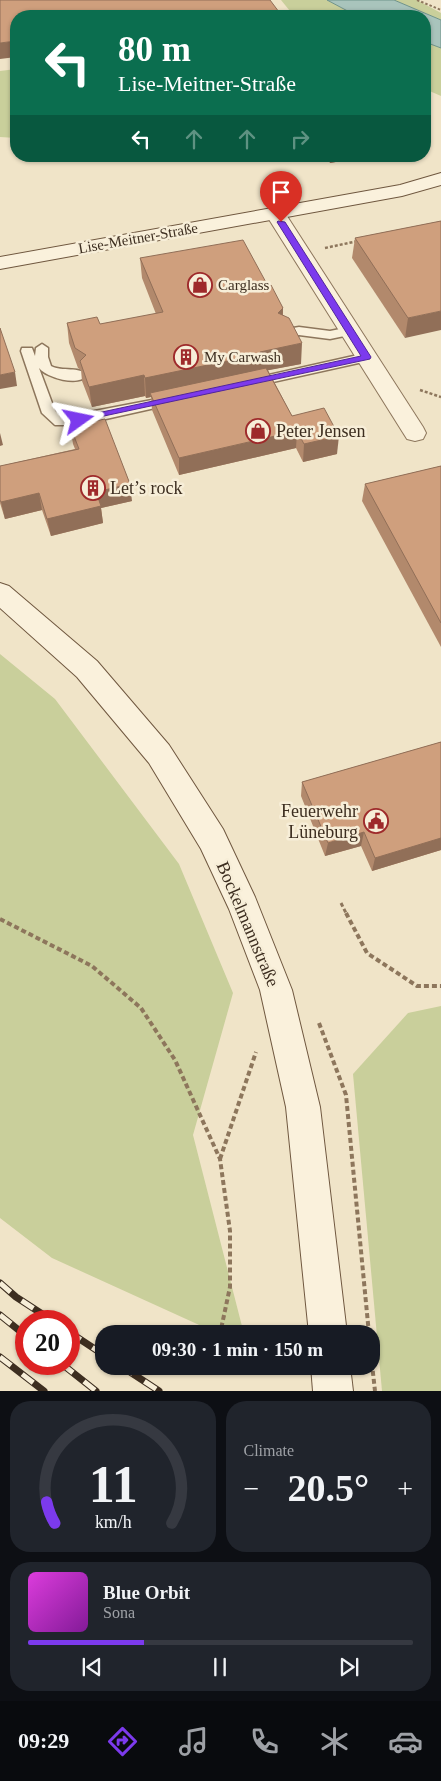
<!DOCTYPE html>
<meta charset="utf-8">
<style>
:root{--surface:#171b24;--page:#20242c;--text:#f1f3f6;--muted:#9ea1a6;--line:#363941;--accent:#7c3aed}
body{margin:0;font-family:"Times New Roman",serif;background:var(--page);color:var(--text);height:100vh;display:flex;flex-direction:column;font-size:19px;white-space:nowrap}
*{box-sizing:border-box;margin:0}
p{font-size:16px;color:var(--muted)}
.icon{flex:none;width:28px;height:28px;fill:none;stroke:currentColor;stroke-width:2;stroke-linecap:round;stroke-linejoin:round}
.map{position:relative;height:1391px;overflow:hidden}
.side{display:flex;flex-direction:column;gap:10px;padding:10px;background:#0d0f14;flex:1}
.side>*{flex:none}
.top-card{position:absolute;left:10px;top:10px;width:421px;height:152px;border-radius:20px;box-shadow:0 1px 4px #0004;background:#0b6e4f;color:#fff;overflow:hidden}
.speed{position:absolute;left:15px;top:1310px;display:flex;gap:10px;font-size:25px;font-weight:700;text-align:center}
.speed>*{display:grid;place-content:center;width:65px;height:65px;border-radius:50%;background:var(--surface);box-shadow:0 1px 4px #0004;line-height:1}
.speed .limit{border:8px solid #d22;background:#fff;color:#111}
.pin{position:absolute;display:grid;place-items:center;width:42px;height:42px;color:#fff;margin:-51px -21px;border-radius:50% 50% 50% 0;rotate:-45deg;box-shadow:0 0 5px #0007}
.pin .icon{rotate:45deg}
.me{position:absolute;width:55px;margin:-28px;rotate:78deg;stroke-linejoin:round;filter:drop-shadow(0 0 4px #0008)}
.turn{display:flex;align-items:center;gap:18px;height:105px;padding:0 25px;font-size:22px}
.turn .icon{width:65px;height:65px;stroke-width:2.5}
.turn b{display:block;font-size:35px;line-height:42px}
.lanes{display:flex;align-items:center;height:48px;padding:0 25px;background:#0003;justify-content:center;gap:25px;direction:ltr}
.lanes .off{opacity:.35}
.big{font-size:38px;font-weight:700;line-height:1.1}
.side .widget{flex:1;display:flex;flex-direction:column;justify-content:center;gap:8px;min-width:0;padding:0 18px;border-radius:20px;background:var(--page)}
.side .dial{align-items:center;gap:0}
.dial svg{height:130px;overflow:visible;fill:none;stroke:var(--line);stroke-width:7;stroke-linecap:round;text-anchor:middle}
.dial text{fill:var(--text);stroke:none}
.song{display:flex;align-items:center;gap:15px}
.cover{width:60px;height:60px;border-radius:8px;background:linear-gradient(135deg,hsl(300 70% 55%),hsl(290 70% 35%))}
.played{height:5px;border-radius:2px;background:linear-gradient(90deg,var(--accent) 30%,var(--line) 30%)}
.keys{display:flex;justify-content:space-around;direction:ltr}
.heat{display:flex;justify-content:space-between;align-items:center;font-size:28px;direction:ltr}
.side .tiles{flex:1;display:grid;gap:10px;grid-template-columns:1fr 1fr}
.widget:last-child{grid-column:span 2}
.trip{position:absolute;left:95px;top:1325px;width:285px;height:50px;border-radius:20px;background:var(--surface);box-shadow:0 1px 4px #0004;font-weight:700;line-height:50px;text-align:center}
.dock{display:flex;height:80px;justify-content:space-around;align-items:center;background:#090b0e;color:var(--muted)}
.dock .icon{width:35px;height:35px}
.dock .current{color:var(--accent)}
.dock b{font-size:22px;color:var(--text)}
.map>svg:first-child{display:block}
.green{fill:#c9cf9b}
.water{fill:#a9c4bc;stroke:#6f938a}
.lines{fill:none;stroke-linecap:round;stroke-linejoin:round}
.service-casing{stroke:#8d765c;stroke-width:3}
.minor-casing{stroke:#8d765c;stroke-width:2}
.secondary-casing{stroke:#6f573f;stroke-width:2}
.path-far3{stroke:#8d765c;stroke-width:2;stroke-dasharray:2.5 2;stroke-linecap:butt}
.path-far2{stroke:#8d765c;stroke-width:2.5;stroke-dasharray:3 2;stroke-linecap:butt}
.path-far1{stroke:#8d765c;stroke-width:3;stroke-dasharray:4 2.5;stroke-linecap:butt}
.path{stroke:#8d765c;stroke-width:4;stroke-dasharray:5 3;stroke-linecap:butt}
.service{fill:#faf1dc;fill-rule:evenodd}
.minor{fill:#faf1dc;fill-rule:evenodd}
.secondary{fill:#faf1dc;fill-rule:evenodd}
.rail-casing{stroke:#3d2e20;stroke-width:7}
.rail{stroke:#f7eed8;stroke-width:5;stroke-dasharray:14;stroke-linecap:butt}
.wall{fill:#b2896c}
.shaded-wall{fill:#916f58}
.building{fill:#cf9f7d;stroke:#916f58}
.route{fill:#7c3aed;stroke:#51269a}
.labels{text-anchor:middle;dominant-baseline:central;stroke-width:5;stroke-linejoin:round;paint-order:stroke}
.far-street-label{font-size:15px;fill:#3d2e20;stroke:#f7eed8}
.far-poi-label{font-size:15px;fill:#3d2e20;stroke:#f7eed8;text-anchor:start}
.poi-label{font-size:18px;fill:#3d2e20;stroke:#f7eed8;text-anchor:start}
.street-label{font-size:18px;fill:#3d2e20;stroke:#f7eed8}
</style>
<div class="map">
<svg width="441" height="1391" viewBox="0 0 441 1391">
<rect width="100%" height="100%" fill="#f0e4c8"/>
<g class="green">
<polygon points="281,0 327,0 357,16 294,16"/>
<polygon points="394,0 417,0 441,13 441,20"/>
<polygon points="425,42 441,48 441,96 425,89"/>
<polygon points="16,69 16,138 0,137 0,71"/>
<polygon points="0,654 55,699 179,864 233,993 193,1135 244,1334 219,1334 52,1258 0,1218"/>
<polygon points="441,1006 441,1391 382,1391 353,1074 408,1013"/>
</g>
<polygon class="water" points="327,0 394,0 441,20 441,48 425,42 425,16 357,16"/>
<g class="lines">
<defs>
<g id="service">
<polygon points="299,327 330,331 350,327 356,331 354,334 330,339 299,335 285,337 279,333 281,330"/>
<path d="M42,344L48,348V357L51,366C62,372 80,366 87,375C79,387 47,378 39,368L55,411L63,417L173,396L180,400L173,404L79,425H55L42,413L21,351L22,348H32L35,356L36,348Z"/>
<polygon points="367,353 372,354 373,357 372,360 251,387 244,383 251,379"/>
</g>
<polygon id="minor" points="275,207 282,209 285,213 423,427 426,433 423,439 415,441 407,439 265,213 268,209"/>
<g id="secondary">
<polygon points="441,173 441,185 402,196 0,269 0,257 400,185"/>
<polygon points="0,583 9,586 97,661 169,745 223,829 255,897 292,990 320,1107 347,1334 309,1334 286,1107 260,990 229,909 201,849 149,763 77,677 0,608"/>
<polygon points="311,1366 350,1366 353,1391 313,1391"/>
</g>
</defs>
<use href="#service" class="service-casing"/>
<use href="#minor" class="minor-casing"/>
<use href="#secondary" class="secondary-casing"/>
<polyline class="path-far3" points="417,0 441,10"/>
<g class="path-far2">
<polyline points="325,248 358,241"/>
<polyline points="420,390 441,397"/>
</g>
<polyline class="path-far1" points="341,903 347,915"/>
<g class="path">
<polyline points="346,913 367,953 417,986 441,986"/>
<polyline points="0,919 92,966 141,1008 175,1060 220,1159 230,1231 230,1287 220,1334"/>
<polyline points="319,1023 346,1095 369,1334"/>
<polyline points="220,1159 256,1052"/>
<polyline points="371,1355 375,1391"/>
<polyline points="212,1374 214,1366"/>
</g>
<use href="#service" class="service"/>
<use href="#minor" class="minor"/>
<use href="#secondary" class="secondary"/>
<defs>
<g id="rail">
<polyline points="0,1283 16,1297 53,1321"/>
<polyline points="0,1315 26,1336"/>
<polyline points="69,1332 104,1355"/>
<polyline points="0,1357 44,1391"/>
<polyline points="62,1364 96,1391"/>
<polyline points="121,1366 159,1391"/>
</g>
</defs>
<use href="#rail" class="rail-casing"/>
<use href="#rail" class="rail"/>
</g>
<g class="wall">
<polygon points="325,156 369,156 330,163"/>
<polygon points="441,221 405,338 352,258 355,238"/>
<polygon points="140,258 268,286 283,308 283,315 301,364 268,370 292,416 337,454 303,462 296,448 179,475 152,410 151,397 146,398 145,396 92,407 82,381 81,370 78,368 69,343 67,323 100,324 156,314 142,278"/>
<polygon points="70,426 132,501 101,508 103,523 51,536 42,510 5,519 0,503 0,466 75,449 73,444"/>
<polygon points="441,466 441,647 362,501 365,484"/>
<polygon points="441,742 441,850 372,871 361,846 325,856 301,796 302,782"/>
</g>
<g class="shaded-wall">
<polygon points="16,41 16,57 0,59 0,43"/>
<polygon points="331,156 369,156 330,163"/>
<polygon points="283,308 282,328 278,313"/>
<polygon points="441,311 441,330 405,338 408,318"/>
<polygon points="302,343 301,364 150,393 151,397 146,398 145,378 260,352"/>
<polygon points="15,372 17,386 0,389 0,375"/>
<polygon points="144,375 145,396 92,407 89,387"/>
<polygon points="297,431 296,448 179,475 179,458"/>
<polygon points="0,433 3,445 0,446"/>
<polygon points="339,436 337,454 303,462 304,444"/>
<polygon points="130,484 132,501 101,508 103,523 51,536 47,519 96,492"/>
<polygon points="39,493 42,510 5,519 1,502"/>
<polygon points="364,832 361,846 325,856 328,843"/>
<polygon points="441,838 441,850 372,871 375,858"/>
</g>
<g class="building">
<polygon points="0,0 270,0 282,16 243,16 242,15 231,16 16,16 16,41 0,43"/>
<polygon points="441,221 441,311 408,318 355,238"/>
<polygon points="243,240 268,286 271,285 283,308 278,313 289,318 302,343 260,352 261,354 145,378 144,375 89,387 80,361 86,355 75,348 67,323 97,317 100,324 163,312 140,258"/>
<polygon points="0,328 15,372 0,375"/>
<polygon points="266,368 292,416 324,408 339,436 304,444 297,431 179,458 150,393"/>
<polygon points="105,419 130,484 96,492 101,506 47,519 39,493 1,502 0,500 0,466 79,449 70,426"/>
<polygon points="441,466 441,623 365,484"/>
<polygon points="441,742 441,838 375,858 364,832 328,843 302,782"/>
</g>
<polygon class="route" points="278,221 285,222 371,357 370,359 76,422 74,420 79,417 361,356 277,222"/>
<defs>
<symbol id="shop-ring" viewBox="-11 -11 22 22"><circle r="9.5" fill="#f7eed8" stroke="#9e2a2b" stroke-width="1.5"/><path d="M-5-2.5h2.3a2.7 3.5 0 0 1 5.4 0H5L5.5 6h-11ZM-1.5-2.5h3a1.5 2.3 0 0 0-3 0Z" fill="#9e2a2b"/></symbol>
<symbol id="building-ring" viewBox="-11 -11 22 22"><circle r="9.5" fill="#f7eed8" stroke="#9e2a2b" stroke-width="1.5"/><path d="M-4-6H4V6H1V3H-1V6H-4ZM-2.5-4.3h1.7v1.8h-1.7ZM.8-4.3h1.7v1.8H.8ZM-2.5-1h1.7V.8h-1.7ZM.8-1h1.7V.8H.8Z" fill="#9e2a2b"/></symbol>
<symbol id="civic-ring" viewBox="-11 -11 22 22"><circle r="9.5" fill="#f7eed8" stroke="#9e2a2b" stroke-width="1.5"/><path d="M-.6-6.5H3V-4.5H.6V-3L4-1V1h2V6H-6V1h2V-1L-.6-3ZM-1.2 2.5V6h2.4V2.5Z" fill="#9e2a2b"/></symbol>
</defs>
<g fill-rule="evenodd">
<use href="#shop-ring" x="186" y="271" width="28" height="28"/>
<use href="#building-ring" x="172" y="343" width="28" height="28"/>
<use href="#shop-ring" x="244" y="417" width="28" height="28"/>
<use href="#building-ring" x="79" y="474" width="28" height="28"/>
<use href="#civic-ring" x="362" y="807" width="28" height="28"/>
</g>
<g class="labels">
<g class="far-street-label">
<text transform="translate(138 238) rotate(-10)">Lise-Meitner-Straße</text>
</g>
<g class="far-poi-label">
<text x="218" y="285">Carglass</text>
<text x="204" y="357">My Carwash</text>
</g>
<g class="poi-label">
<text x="276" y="431">Peter Jensen</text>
<text x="110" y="488">Let’s rock</text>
<text x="358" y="811" text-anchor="end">Feuerwehr<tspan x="358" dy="21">Lüneburg</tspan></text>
</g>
<g class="street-label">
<text transform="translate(248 924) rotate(67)">Bockelmannstraße</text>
</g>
</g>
</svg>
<div class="speed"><div class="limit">20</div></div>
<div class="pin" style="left:281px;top:222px;background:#d93025"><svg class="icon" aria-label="arrive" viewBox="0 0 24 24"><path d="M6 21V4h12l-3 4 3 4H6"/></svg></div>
<svg class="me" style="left:79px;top:420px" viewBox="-20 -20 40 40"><path d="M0-17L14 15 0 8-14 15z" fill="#7c3aed" stroke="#fff" stroke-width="4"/></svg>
<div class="trip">09:30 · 1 min · 150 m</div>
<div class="top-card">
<div class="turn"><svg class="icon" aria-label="left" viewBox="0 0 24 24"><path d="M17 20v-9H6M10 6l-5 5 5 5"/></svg><div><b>80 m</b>Lise-Meitner-Straße</div></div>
<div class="lanes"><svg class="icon" aria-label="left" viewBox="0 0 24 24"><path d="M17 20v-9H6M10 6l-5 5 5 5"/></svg><svg class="icon off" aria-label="ahead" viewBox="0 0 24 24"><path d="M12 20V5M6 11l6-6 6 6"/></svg><svg class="icon off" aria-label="ahead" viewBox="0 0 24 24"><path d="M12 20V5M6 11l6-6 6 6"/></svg><svg class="icon off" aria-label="right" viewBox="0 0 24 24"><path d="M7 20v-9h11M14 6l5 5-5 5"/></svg></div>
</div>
</div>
<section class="side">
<div class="tiles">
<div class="widget dial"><svg viewBox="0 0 100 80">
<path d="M14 69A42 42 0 1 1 86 69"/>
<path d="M14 69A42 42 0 0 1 9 56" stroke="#7c3aed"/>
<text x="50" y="56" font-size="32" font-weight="700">11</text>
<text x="50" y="72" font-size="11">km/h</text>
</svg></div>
<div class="widget"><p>Climate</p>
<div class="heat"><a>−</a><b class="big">20.5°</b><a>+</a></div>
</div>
<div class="widget">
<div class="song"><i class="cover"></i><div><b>Blue Orbit</b><p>Sona</p></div></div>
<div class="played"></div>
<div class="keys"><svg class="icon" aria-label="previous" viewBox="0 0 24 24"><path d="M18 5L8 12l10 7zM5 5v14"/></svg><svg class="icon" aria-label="pause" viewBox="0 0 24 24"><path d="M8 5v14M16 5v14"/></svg><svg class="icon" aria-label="next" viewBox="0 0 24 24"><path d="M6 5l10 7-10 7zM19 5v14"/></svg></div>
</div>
</div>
</section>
<nav class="dock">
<b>09:29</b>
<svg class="icon current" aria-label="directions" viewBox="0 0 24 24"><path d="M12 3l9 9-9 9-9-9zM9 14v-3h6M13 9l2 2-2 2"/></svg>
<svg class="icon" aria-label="music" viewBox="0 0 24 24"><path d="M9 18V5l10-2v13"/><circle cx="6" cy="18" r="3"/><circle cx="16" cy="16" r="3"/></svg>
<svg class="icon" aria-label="phone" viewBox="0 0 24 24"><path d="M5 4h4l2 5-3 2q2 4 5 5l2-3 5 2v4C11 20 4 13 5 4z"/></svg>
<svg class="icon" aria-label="climate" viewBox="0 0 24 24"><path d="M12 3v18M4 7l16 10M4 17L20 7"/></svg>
<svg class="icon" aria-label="car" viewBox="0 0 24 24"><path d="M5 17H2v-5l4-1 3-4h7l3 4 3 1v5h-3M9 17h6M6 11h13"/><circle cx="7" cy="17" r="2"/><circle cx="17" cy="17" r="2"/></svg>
</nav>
